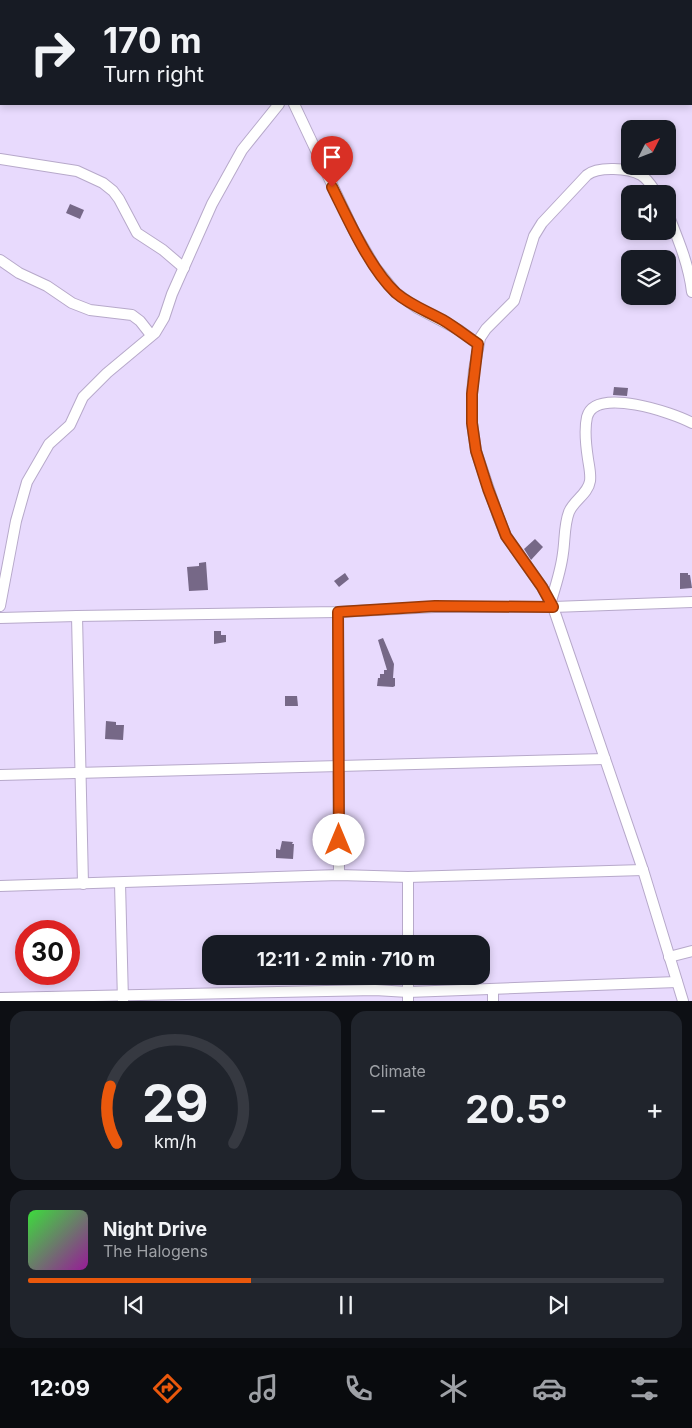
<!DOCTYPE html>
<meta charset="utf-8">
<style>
:root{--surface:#171b24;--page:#20242c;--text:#f1f3f6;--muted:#9ea1a6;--line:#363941;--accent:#ea580c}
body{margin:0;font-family:Inter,sans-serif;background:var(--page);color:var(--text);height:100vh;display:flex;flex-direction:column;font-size:19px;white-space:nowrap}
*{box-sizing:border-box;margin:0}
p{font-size:16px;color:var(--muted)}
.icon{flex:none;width:28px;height:28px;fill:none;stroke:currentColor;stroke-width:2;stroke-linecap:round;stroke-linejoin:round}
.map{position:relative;height:1001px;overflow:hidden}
.details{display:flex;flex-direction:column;gap:10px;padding:10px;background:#0d0f14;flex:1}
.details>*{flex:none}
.guide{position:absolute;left:0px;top:0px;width:692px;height:105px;box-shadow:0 2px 8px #0003;background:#171b24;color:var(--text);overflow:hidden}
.needle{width:32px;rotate:48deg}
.controls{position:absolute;left:621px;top:120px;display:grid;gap:10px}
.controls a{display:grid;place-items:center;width:55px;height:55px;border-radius:10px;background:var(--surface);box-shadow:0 2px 8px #0003;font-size:25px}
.speed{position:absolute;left:15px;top:920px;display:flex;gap:10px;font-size:25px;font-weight:700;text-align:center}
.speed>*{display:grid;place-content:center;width:65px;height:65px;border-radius:50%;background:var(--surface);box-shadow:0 2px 8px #0003;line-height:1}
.speed .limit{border:8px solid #d22;background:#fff;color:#111}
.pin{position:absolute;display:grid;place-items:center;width:42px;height:42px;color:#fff;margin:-51px -21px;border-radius:50% 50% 50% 0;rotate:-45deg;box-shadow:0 0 5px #0007}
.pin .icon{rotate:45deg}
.me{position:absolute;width:55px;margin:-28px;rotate:0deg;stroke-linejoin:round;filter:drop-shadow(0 0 4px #0008)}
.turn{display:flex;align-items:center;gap:18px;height:105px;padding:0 20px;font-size:22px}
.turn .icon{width:65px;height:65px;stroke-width:2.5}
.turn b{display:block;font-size:35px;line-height:42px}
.big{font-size:38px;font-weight:700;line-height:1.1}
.details .widget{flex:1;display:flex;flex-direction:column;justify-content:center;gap:8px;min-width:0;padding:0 18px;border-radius:15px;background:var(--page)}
.details .dial{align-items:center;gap:0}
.dial svg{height:130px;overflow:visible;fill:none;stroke:var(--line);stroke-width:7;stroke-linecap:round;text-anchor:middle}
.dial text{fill:var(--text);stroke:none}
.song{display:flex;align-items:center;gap:15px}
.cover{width:60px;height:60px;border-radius:8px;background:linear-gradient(135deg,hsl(120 70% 55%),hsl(300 70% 35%))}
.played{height:5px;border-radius:2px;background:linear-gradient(90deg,var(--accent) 35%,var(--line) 35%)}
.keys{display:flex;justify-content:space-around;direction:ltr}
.heat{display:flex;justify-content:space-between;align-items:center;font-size:28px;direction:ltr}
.details .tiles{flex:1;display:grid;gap:10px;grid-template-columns:1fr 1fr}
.widget:last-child{grid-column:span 2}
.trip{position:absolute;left:202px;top:935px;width:288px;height:50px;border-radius:15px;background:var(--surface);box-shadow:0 2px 8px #0003;font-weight:700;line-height:50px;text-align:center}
.tabs{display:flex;height:80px;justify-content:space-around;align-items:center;background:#090b0e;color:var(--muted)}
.tabs .icon{width:35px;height:35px}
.tabs .selected{color:var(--accent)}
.tabs b{font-size:22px;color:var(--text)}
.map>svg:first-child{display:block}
.building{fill:#766887}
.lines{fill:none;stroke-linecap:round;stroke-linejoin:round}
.minor-casing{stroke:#b7a9ca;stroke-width:12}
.minor{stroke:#fff;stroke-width:10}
.route-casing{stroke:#983908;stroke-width:12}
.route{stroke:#ea580c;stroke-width:9}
</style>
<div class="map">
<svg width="692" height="1001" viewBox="0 0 692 1001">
<rect width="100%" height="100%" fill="#e8dafd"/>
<g class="building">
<polygon points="70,204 84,210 80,219 66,213"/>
<polygon points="614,387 628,388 627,396 613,395"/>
<polygon points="535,539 543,547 531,560 524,549"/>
<polygon points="206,562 208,590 189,591 187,567 199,566 199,563"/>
<polygon points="345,573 349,579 339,587 334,581"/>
<polygon points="680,573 688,573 688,575 690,575 692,588 680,589"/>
<polygon points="214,631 221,631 221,635 226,635 226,642 214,644"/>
<polygon points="383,638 394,664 393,678 395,678 395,686 393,687 377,686 378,678 380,678 380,674 384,674 384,670 387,670 378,640"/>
<polygon points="285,696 297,696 298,706 285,706"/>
<polygon points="106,721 116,722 116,725 124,725 123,740 105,739"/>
<polygon points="282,841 293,842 292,844 294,844 293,859 276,858 276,849 280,850"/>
<polygon points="203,953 211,953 211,969 202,967"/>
</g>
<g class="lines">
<defs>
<g id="minor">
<polyline points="235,0 236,1"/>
<polyline points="294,104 354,231 375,267 395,292 417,308 459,330 478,344"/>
<polyline points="0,159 77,171 103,183 113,191 119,199 137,233 163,250 184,268"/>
<path d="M657,194C653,188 648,179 641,175C629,168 598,166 587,175L542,223L534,236L514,301L486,329L480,338L474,370L472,394V423L476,451L498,516L506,536L542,587L553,607L643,870L683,1001"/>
<path d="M668,214C678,239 689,265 692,292"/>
<polyline points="0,260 19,273 47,286 72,303 90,310 132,315 140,321 151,335"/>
<path d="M551,601C556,585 561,570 563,553C565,540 564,525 569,512C574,500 588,494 590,481C591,474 589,466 588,459C586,446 584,430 587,417C595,386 674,413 692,423"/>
<polyline points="0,606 16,521 27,482 49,444 70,425 83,397 107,373 155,333 164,318 172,294 212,204 242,150 279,104"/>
<polyline points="338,612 339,875"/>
<polyline points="77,616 83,884"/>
<polyline points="0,618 77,616 338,612 435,607 553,607 692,602"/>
<polyline points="0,775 605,759"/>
<polyline points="120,883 123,1001"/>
<polyline points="0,886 339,875 408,877 643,870"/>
<polyline points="408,944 408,877"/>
<polyline points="669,957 692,951"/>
<polyline points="408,976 408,1001"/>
<polyline points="493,990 493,1001"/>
<polyline points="0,998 375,990 408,992 677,982"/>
</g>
</defs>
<use href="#minor" class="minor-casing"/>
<use href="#minor" class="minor"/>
</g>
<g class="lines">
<defs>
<path id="route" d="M332,187C348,219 370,269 396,293C410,305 427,311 443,320C455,327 466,336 478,344L472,394V423L476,451L488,489L506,536L542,587L553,607L435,606L338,612L339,840"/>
</defs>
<use href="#route" class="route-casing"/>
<use href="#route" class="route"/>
</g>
</svg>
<div class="controls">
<a><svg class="needle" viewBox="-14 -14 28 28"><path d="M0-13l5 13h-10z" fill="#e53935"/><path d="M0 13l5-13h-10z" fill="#9ea1a6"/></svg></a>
<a><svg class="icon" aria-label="sound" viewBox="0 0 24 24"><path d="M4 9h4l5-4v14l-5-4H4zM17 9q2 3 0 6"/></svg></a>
<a><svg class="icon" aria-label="layers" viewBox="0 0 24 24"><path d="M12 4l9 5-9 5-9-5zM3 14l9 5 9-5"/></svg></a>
</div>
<div class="speed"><div class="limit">30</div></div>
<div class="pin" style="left:332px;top:187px;background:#d93025"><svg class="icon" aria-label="arrive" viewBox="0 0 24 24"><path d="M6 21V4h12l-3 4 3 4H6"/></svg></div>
<svg class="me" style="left:339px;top:840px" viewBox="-20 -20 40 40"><circle r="19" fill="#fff"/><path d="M0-13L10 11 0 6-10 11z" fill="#ea580c"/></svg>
<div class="trip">12:11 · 2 min · 710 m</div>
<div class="guide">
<div class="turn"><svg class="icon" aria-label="right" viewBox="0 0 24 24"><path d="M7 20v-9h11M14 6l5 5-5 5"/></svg><div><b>170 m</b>Turn right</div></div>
</div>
</div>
<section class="details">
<div class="tiles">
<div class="widget dial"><svg viewBox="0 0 100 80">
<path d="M14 69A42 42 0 1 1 86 69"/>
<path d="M14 69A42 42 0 0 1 10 34" stroke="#ea580c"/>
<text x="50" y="56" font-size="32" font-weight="700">29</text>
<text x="50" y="72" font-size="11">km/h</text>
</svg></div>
<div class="widget"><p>Climate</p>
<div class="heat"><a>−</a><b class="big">20.5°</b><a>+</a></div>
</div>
<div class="widget">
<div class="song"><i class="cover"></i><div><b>Night Drive</b><p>The Halogens</p></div></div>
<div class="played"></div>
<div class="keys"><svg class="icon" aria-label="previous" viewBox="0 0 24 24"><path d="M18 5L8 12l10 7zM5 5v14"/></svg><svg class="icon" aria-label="pause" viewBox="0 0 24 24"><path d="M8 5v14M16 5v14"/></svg><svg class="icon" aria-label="next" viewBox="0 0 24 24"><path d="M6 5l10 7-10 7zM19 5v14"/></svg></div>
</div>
</div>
</section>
<nav class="tabs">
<b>12:09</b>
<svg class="icon selected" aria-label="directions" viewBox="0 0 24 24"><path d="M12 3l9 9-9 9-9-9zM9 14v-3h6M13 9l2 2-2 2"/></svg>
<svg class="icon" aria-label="music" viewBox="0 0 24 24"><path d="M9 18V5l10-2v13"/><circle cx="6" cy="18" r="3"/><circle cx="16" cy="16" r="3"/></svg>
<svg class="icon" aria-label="phone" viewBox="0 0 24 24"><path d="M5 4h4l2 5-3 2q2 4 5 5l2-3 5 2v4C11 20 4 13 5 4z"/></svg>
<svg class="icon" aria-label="climate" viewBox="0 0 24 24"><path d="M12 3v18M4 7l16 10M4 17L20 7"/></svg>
<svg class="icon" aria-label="car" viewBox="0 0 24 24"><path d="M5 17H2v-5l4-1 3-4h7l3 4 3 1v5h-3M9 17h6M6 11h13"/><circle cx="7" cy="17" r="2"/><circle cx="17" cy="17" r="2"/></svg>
<svg class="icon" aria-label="filters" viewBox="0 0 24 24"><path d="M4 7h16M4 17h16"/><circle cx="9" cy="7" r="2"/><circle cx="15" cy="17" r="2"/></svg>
</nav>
